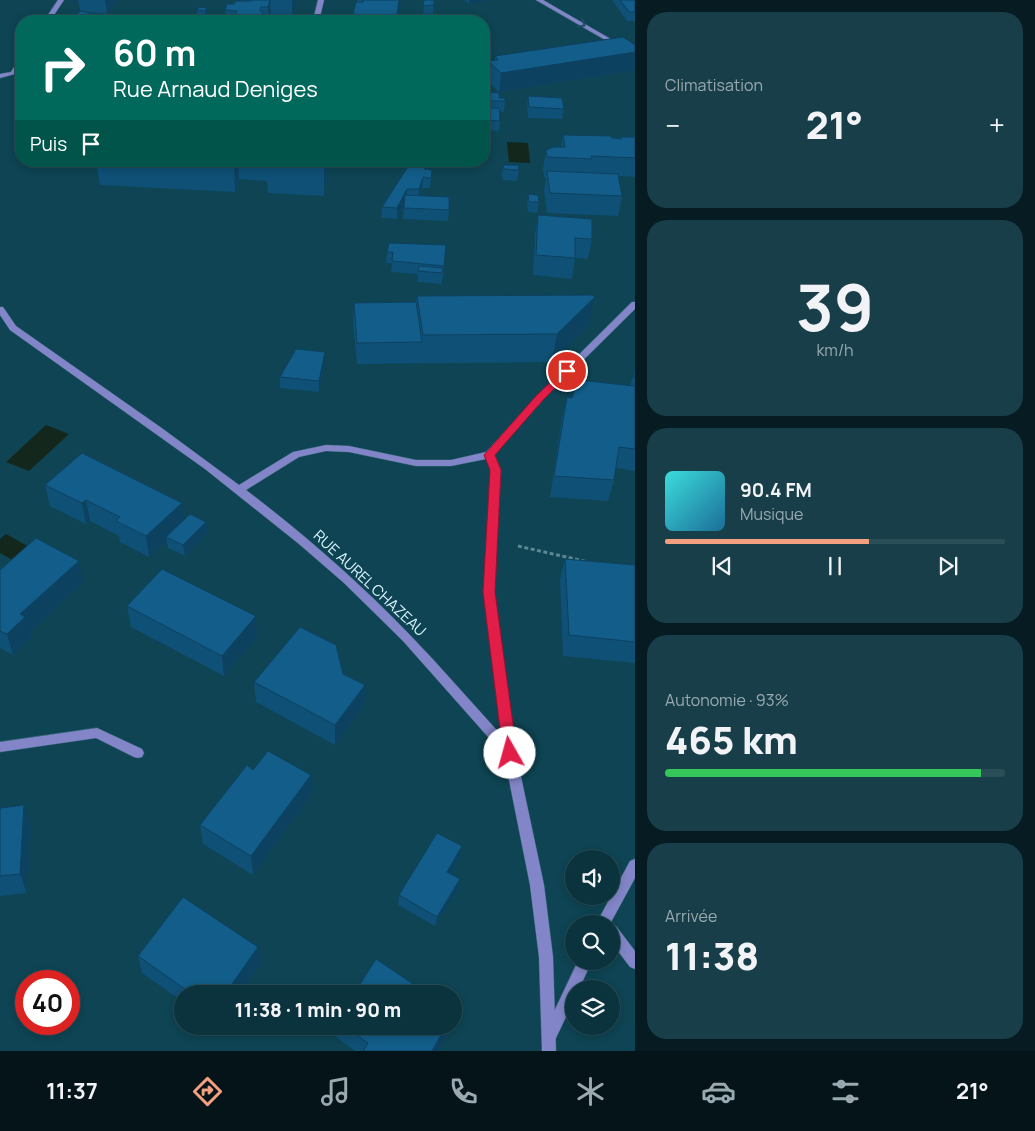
<!DOCTYPE html>
<html lang="fr">
<meta charset="utf-8">
<style>
:root{--surface:#0a333e;--page:#183f49;--text:#f1f3f6;--muted:#99aab0;--line:#2a4e58;--accent:#f3a081}
body{margin:0;font-family:Manrope,sans-serif;background:var(--page);color:var(--text);height:100vh;display:flex;flex-direction:column;font-size:19px;white-space:nowrap}
*{box-sizing:border-box;margin:0}
p{font-size:16px;color:var(--muted)}
.icon{flex:none;width:28px;height:28px;fill:none;stroke:currentColor;stroke-width:2;stroke-linecap:round;stroke-linejoin:round}
.map{position:relative;flex:1;overflow:hidden}
.side{display:flex;flex-direction:column;gap:12px;padding:12px;background:#061c22;width:400px}
.side>*{flex:none}
.top-card{position:absolute;left:15px;top:15px;width:475px;height:152px;border-radius:20px;box-shadow:0 2px 8px #0003,0 0 0 1px var(--line);background:#00695c;color:#fff;overflow:hidden}
.fabs{position:absolute;left:565px;top:850px;display:grid;gap:10px}
.fabs a{display:grid;place-items:center;width:55px;height:55px;border-radius:50%;background:var(--surface);box-shadow:0 2px 8px #0003,0 0 0 1px var(--line);font-size:25px}
.speed{position:absolute;left:15px;top:970px;display:flex;gap:10px;font-size:25px;font-weight:700;text-align:center}
.speed>*{display:grid;place-content:center;width:65px;height:65px;border-radius:50%;background:var(--surface);box-shadow:0 2px 8px #0003,0 0 0 1px var(--line);line-height:1}
.speed .limit{border:8px solid #d22;background:#fff;color:#111}
.pin{position:absolute;display:grid;place-items:center;width:42px;height:42px;color:#fff;margin:-21px;border:2px solid #fff;border-radius:50%;box-shadow:0 1px 5px #0007}
.me{position:absolute;width:55px;margin:-28px;rotate:353deg;stroke-linejoin:round;filter:drop-shadow(0 0 4px #0008)}
.turn{display:flex;align-items:center;gap:18px;height:105px;padding:0 15px;font-size:22px}
.turn .icon{width:65px;height:65px;stroke-width:2.5}
.turn b{display:block;font-size:35px;line-height:42px}
.then{display:flex;align-items:center;height:48px;padding:0 15px;background:#0003;gap:10px;font-size:19px}
.big{font-size:38px;font-weight:800;line-height:1.1}
.side .card{flex:1;display:flex;flex-direction:column;justify-content:center;gap:8px;min-width:0;padding:0 18px;border-radius:20px;background:var(--page)}
.side .dial{align-items:center;gap:0}
.dial b{font-size:65px;line-height:1}
.song{display:flex;align-items:center;gap:15px}
.cover{width:60px;height:60px;border-radius:8px;background:linear-gradient(135deg,hsl(180 70% 55%),hsl(200 70% 35%))}
.played{height:5px;border-radius:2px;background:linear-gradient(90deg,var(--accent) 60%,var(--line) 60%)}
.keys{display:flex;justify-content:space-around;direction:ltr}
.heat{display:flex;justify-content:space-between;align-items:center;font-size:28px;direction:ltr}
.charge{height:8px;border-radius:4px;background:linear-gradient(90deg,#34c759 93%,var(--line) 0)}
.trip{position:absolute;left:174px;top:985px;width:288px;height:50px;border-radius:25px;background:var(--surface);box-shadow:0 2px 8px #0003,0 0 0 1px var(--line);font-weight:800;line-height:50px;text-align:center}
.tab-bar{display:flex;height:80px;justify-content:space-around;align-items:center;background:#041419;color:var(--muted)}
.tab-bar .icon{width:35px;height:35px}
.tab-bar .active{color:var(--accent)}
.tab-bar b{font-size:22px;color:var(--text)}
main{display:flex;flex:1;min-height:0}
.map>svg:first-child{display:block}
.water{fill:#14271d}
.lines{fill:none;stroke-linecap:round;stroke-linejoin:round}
.service-casing{stroke:#336472;stroke-width:1}
.minor-casing{stroke:#336472;stroke-width:1}
.tertiary-casing{stroke:#336472;stroke-width:1}
.path{stroke:#5c8794;stroke-width:3;stroke-dasharray:4 2.5;stroke-linecap:butt}
.service{fill:#8286c8;fill-rule:evenodd}
.minor{fill:#8286c8;fill-rule:evenodd}
.tertiary{fill:#8286c8;fill-rule:evenodd}
.wall{fill:#0f5076}
.shaded-wall{fill:#0d4160}
.building{fill:#125d89;stroke:#0d4160}
.oneway{stroke:#1f4e65}
.route{fill:#e11d48;stroke:#92132f}
.labels{text-anchor:middle;dominant-baseline:central;stroke-width:5;stroke-linejoin:round;paint-order:stroke}
.street-label{font-size:15px;fill:#dbf5fe;stroke:#0e4453}
</style>
<main>
<div class="map">
<svg width="635" height="1051" viewBox="0 0 635 1051">
<rect width="100%" height="100%" fill="#0e4453"/>
<g class="water">
<polygon points="507,142 528,143 530,163 509,162"/>
<polygon points="46,425 69,434 29,471 6,462"/>
<polygon points="6,534 38,552 23,566 0,553 0,539"/>
</g>
<g class="lines">
<defs>
<g id="service">
<polygon points="318,0 324,0 319,21 313,21"/>
<polygon points="611,925 616,926 635,951 635,969 630,967 611,942"/>
</g>
<g id="minor">
<polygon points="58,0 64,0 50,21 44,21"/>
<polygon points="536,0 543,0 635,53 635,57"/>
<polygon points="21,58 21,65 15,74 0,78 0,74 11,72 19,59"/>
<polygon points="97,728 142,749 144,753 142,757 138,758 134,757 96,738 0,752 0,742"/>
<polygon points="635,859 635,878 610,924 596,924 630,861"/>
<polygon points="578,961 592,961 579,989 574,989 574,1000 555,1040 550,1042 545,1040 543,1035"/>
</g>
<path id="tertiary" d="M632,302H635V309L543,400L494,455L501,470L494,592L516,753L544,885L553,957L556,1051H542L539,957L530,885L504,755L403,641L344,583L299,544L205,469L10,330L0,315V307H3L16,326L163,429L239,485L293,452L326,445L349,446L416,460H451L486,452L537,396ZM326,451L349,452L416,466H451L486,459L491,470L484,592L502,736C471,702 441,667 409,634C359,582 304,534 246,490L299,457Z"/>
</defs>
<use href="#service" class="service-casing"/>
<use href="#minor" class="minor-casing"/>
<use href="#tertiary" class="tertiary-casing"/>
<polyline class="path" points="518,546 588,562"/>
<use href="#service" class="service"/>
<use href="#minor" class="minor"/>
<use href="#tertiary" class="tertiary"/>
</g>
<g class="wall">
<polygon points="78,0 117,0 107,14 86,12 80,10"/>
<polygon points="243,0 297,0 292,16 271,16 270,19 225,21 225,10 234,4 243,1"/>
<polygon points="357,0 401,0 398,21 353,21 353,14"/>
<polygon points="424,0 434,0 433,15 423,16"/>
<polygon points="464,0 490,0 469,4"/>
<polygon points="612,0 635,0 635,21 627,21"/>
<polygon points="207,8 208,17 206,20 197,20 197,10"/>
<polygon points="635,45 635,70 499,92 486,79 488,61 495,60 495,56"/>
<polygon points="484,92 499,98 505,101 504,112 499,111 500,121 499,131 484,130"/>
<polygon points="528,96 564,109 562,119 528,118 527,107"/>
<polygon points="563,135 621,138 621,137 635,137 635,177 618,176 622,196 618,216 547,213 544,191 546,177 544,177 543,169 546,150 561,147"/>
<polygon points="96,161 330,161 324,196 268,193 267,181 239,179 235,192 100,185"/>
<polygon points="426,162 425,170 432,170 430,188 422,188 420,195 449,210 448,221 403,219 404,204 397,219 381,218 382,207"/>
<polygon points="503,165 519,170 517,181 503,180 502,175"/>
<polygon points="528,194 539,202 537,213 528,212 527,205"/>
<polygon points="538,215 592,239 588,259 575,258 572,279 533,275 535,235"/>
<polygon points="446,245 443,277 441,284 417,282 418,274 391,272 392,263 386,263 387,252"/>
<polygon points="417,296 589,324 552,362 357,364 353,323 354,303 416,302"/>
<polygon points="325,363 319,392 280,388 280,377"/>
<polygon points="635,369 635,471 616,468 614,480 608,501 550,497 562,418 567,397 572,398 630,386"/>
<polygon points="45,485 184,519 206,522 208,533 185,556 168,548 167,541 149,557 120,542 119,536 90,521 86,524 50,506"/>
<polygon points="565,559 635,565 635,663 563,656 560,580"/>
<polygon points="0,570 83,582 30,632 31,637 13,655 0,648"/>
<polygon points="127,606 257,637 224,676 131,627"/>
<polygon points="343,674 365,685 364,705 335,745 256,702 254,682"/>
<polygon points="253,770 311,775 311,794 253,875 203,844 200,825"/>
<polygon points="0,808 31,824 27,893 0,896"/>
<polygon points="462,846 460,856 450,874 458,889 435,926 398,905 399,895"/>
<polygon points="258,947 260,964 240,994 182,994 182,1001 142,973 138,956"/>
<polygon points="336,1026 452,1026 451,1028 438,1051 355,1051 336,1037"/>
</g>
<g class="shaded-wall">
<polygon points="105,0 117,0 107,14"/>
<polygon points="270,0 271,16 270,21 269,21 268,7"/>
<polygon points="292,0 297,0 292,16"/>
<polygon points="399,0 401,0 398,21 396,21"/>
<polygon points="469,0 490,0 469,4"/>
<polygon points="207,8 208,17 206,20 205,11"/>
<polygon points="635,52 635,70 499,92 501,73"/>
<polygon points="234,161 238,161 239,179 235,192"/>
<polygon points="325,161 330,161 324,196 324,166"/>
<polygon points="423,177 422,188 418,200 419,189"/>
<polygon points="407,189 406,200 397,219 397,208"/>
<polygon points="595,297 589,324 552,362 557,334"/>
<polygon points="325,352 325,363 319,392 319,381"/>
<polygon points="86,500 90,521 86,524 82,503"/>
<polygon points="182,503 185,524 166,537 167,541 149,557 146,536"/>
<polygon points="206,522 208,533 185,556 183,545"/>
<polygon points="79,561 83,582 30,632 31,637 13,655 7,634 20,614"/>
<polygon points="256,616 257,637 224,676 222,656"/>
<polygon points="365,685 364,705 335,745 335,725"/>
<polygon points="311,775 311,794 253,875 251,856"/>
<polygon points="24,805 31,824 27,893 20,874"/>
<polygon points="462,846 460,856 445,882 447,872"/>
<polygon points="460,879 458,889 435,926 437,917"/>
<polygon points="258,947 260,964 240,994 225,994"/>
<polygon points="446,1026 452,1026 451,1028 438,1051 432,1051"/>
</g>
<g class="building">
<polygon points="252,0 270,0 268,7 261,7 260,11 263,12 261,18 284,19 283,21 225,21 228,15 235,15 237,11 225,10 227,4 234,4 236,1 251,1"/>
<polygon points="364,0 399,0 396,21 359,21 361,15 353,14 356,2 363,2"/>
<polygon points="424,0 434,0 434,5 423,6"/>
<polygon points="620,0 635,0 635,12 629,12"/>
<polygon points="199,7 207,8 205,11 197,10"/>
<polygon points="81,11 110,18 105,21 65,21"/>
<polygon points="623,37 635,45 635,52 501,73 488,61 498,60 495,56"/>
<polygon points="484,92 499,93 499,98 505,98 505,101 484,101"/>
<polygon points="528,96 562,98 564,109 529,107"/>
<polygon points="484,108 499,108 500,121 484,120"/>
<polygon points="563,135 611,136 612,138 622,139 621,137 635,137 635,158 591,156 592,159 547,157 546,150 554,147 565,147"/>
<polygon points="267,161 325,161 324,166 267,163"/>
<polygon points="411,162 426,162 424,169 432,170 431,178 423,177 419,189 407,189 397,208 382,207"/>
<polygon points="503,165 518,165 519,170 504,169"/>
<polygon points="547,171 618,174 622,196 550,193"/>
<polygon points="528,194 538,195 539,202 529,202"/>
<polygon points="405,195 449,197 449,210 404,208"/>
<polygon points="538,215 592,219 592,239 575,238 575,258 536,255"/>
<polygon points="389,243 446,245 444,266 392,261 393,252 387,252"/>
<polygon points="419,266 443,268 442,273 418,271"/>
<polygon points="592,295 595,297 557,334 423,335 417,296"/>
<polygon points="416,302 422,342 357,343 354,303"/>
<polygon points="296,349 325,352 319,381 280,377"/>
<polygon points="635,369 635,377 633,377"/>
<polygon points="578,380 635,386 635,449 619,447 614,480 554,476 567,397 572,398"/>
<polygon points="82,453 182,503 146,536 116,521 120,517 86,500 82,503 45,485"/>
<polygon points="190,514 206,522 183,545 166,537"/>
<polygon points="36,538 79,561 20,614 25,617 7,634 0,631 0,570"/>
<polygon points="565,559 635,565 635,642 569,635"/>
<polygon points="162,569 256,616 222,656 127,606"/>
<polygon points="300,627 336,645 343,674 365,685 335,725 254,682"/>
<polygon points="268,751 311,775 251,856 200,825 247,765 253,770"/>
<polygon points="24,805 20,874 0,876 0,808"/>
<polygon points="437,833 462,846 447,872 460,879 437,917 399,895"/>
<polygon points="183,897 258,947 225,994 192,994 138,956"/>
<polygon points="376,959 428,994 354,994"/>
<polygon points="344,1026 446,1026 432,1051 363,1051 368,1043"/>
</g>
<defs><path id="oneway-chevron" d="M-2-3.5L2.5 0L-2 3.5" fill="none" stroke-width="1.6" stroke-linecap="round" stroke-linejoin="round" transform="scale(1.25)"/></defs>
<use class="oneway" href="#oneway-chevron" transform="translate(582 24) rotate(30)"/>
<polygon class="route" points="567,368 570,369 570,373 543,400 495,455 501,470 495,592 517,753 515,758 510,759 505,758 503,753 483,592 490,470 484,455 536,396 564,369"/>
<g class="labels">
<g class="street-label">
<text transform="translate(370 583) rotate(43)">RUE AUREL CHAZEAU</text>
</g>
</g>
</svg>
<div class="fabs">
<a><svg class="icon" aria-label="sound" viewBox="0 0 24 24"><path d="M4 9h4l5-4v14l-5-4H4zM17 9q2 3 0 6"/></svg></a>
<a><svg class="icon" aria-label="search" viewBox="0 0 24 24"><circle cx="10" cy="10" r="6"/><path d="M15 15l6 6"/></svg></a>
<a><svg class="icon" aria-label="layers" viewBox="0 0 24 24"><path d="M12 4l9 5-9 5-9-5zM3 14l9 5 9-5"/></svg></a>
</div>
<div class="speed"><div class="limit">40</div></div>
<div class="pin" style="left:567px;top:371px;background:#d93025"><svg class="icon" aria-label="arrive" viewBox="0 0 24 24"><path d="M6 21V4h12l-3 4 3 4H6"/></svg></div>
<svg class="me" style="left:510px;top:753px" viewBox="-20 -20 40 40"><circle r="19" fill="#fff"/><path d="M0-13L10 11 0 6-10 11z" fill="#e11d48"/></svg>
<div class="trip">11:38 · 1 min · 90 m</div>
<div class="top-card">
<div class="turn"><svg class="icon" aria-label="right" viewBox="0 0 24 24"><path d="M7 20v-9h11M14 6l5 5-5 5"/></svg><div><b>60 m</b>Rue Arnaud Deniges</div></div>
<div class="then">Puis<svg class="icon" aria-label="arrive" viewBox="0 0 24 24"><path d="M6 21V4h12l-3 4 3 4H6"/></svg></div>
</div>
</div>
<section class="side">
<div class="card"><p>Climatisation</p>
<div class="heat"><a>−</a><b class="big">21°</b><a>+</a></div>
</div>
<div class="card dial"><b>39</b><p>km/h</p></div>
<div class="card">
<div class="song"><i class="cover"></i><div><b>90.4 FM</b><p>Musique</p></div></div>
<div class="played"></div>
<div class="keys"><svg class="icon" aria-label="previous" viewBox="0 0 24 24"><path d="M18 5L8 12l10 7zM5 5v14"/></svg><svg class="icon" aria-label="pause" viewBox="0 0 24 24"><path d="M8 5v14M16 5v14"/></svg><svg class="icon" aria-label="next" viewBox="0 0 24 24"><path d="M6 5l10 7-10 7zM19 5v14"/></svg></div>
</div>
<div class="card"><p>Autonomie · 93%</p><b class="big">465 km</b><div class="charge"></div></div>
<div class="card"><p>Arrivée</p><b class="big">11:38</b></div>
</section>
</main>
<nav class="tab-bar">
<b>11:37</b>
<svg class="icon active" aria-label="directions" viewBox="0 0 24 24"><path d="M12 3l9 9-9 9-9-9zM9 14v-3h6M13 9l2 2-2 2"/></svg>
<svg class="icon" aria-label="music" viewBox="0 0 24 24"><path d="M9 18V5l10-2v13"/><circle cx="6" cy="18" r="3"/><circle cx="16" cy="16" r="3"/></svg>
<svg class="icon" aria-label="phone" viewBox="0 0 24 24"><path d="M5 4h4l2 5-3 2q2 4 5 5l2-3 5 2v4C11 20 4 13 5 4z"/></svg>
<svg class="icon" aria-label="climate" viewBox="0 0 24 24"><path d="M12 3v18M4 7l16 10M4 17L20 7"/></svg>
<svg class="icon" aria-label="car" viewBox="0 0 24 24"><path d="M5 17H2v-5l4-1 3-4h7l3 4 3 1v5h-3M9 17h6M6 11h13"/><circle cx="7" cy="17" r="2"/><circle cx="17" cy="17" r="2"/></svg>
<svg class="icon" aria-label="filters" viewBox="0 0 24 24"><path d="M4 7h16M4 17h16"/><circle cx="9" cy="7" r="2"/><circle cx="15" cy="17" r="2"/></svg>
<b>21°</b>
</nav>
